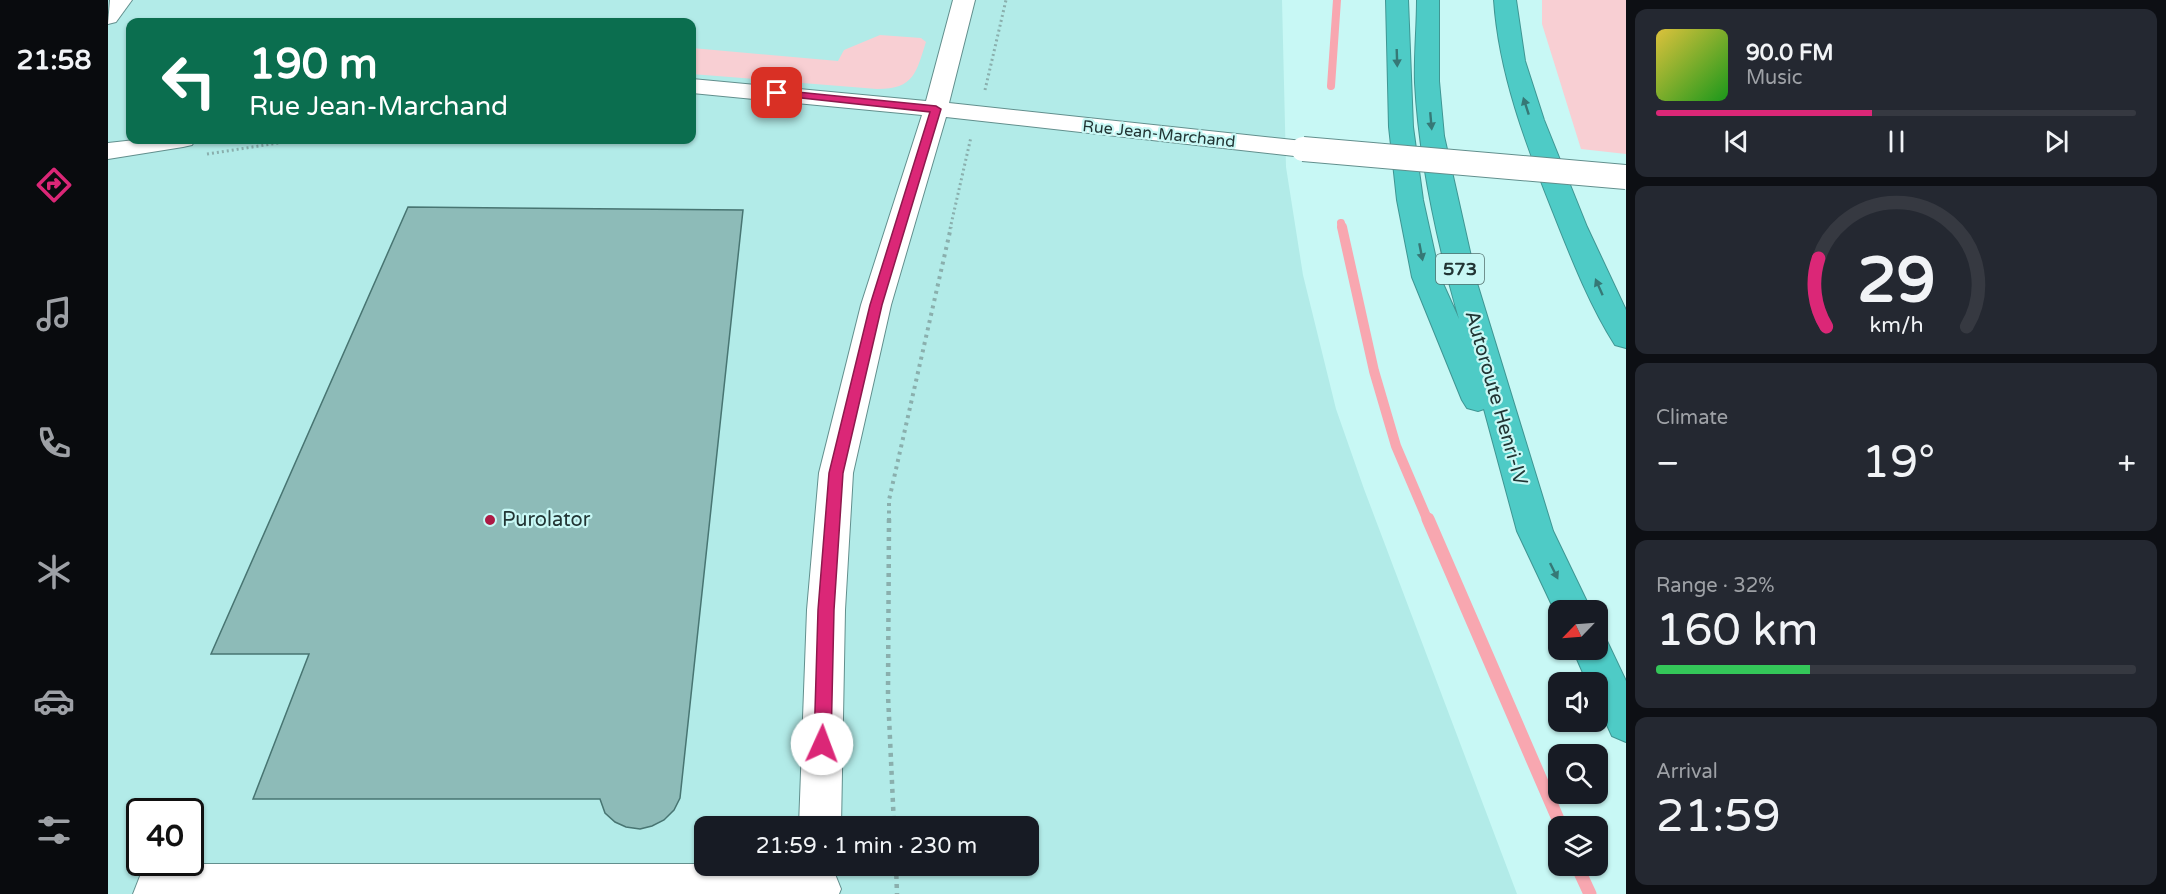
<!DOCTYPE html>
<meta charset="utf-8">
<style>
:root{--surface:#171b24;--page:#242831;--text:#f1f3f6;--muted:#9ea1a6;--line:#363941;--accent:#db2777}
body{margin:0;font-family:"Varela Round",sans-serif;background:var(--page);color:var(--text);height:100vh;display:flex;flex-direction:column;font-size:22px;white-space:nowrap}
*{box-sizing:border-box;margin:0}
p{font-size:20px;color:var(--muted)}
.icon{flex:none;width:33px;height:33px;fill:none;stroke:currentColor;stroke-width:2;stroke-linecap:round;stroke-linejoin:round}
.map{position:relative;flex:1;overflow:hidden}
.panel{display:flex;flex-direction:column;gap:9px;padding:9px;background:#0d0f14;width:540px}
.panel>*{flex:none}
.banner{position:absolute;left:18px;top:18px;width:570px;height:126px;border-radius:12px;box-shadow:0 2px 4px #0004;background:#0b6e4f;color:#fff;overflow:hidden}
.needle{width:39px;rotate:245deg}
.controls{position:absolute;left:1440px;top:600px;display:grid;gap:12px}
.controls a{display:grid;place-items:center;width:60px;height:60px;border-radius:12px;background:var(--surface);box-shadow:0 2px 4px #0004;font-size:30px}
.speed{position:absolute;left:18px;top:798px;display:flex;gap:12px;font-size:30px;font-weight:700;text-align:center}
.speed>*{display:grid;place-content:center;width:78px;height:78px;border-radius:50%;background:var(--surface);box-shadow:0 2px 4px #0004;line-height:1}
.speed .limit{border:3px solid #111;border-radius:9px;background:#fff;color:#111}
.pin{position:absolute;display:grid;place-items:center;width:51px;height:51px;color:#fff;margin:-26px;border-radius:12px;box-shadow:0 3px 9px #0006}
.me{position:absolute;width:66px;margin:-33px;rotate:2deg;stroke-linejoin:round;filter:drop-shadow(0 0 4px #0008)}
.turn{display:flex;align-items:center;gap:21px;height:126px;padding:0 24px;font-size:27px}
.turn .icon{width:78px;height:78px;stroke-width:2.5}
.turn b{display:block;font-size:42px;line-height:51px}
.big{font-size:45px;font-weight:600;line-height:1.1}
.panel .tile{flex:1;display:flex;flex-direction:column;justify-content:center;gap:9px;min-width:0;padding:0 21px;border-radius:12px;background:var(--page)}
.panel .dial{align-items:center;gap:0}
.dial svg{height:156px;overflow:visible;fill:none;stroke:var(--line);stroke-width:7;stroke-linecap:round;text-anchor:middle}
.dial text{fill:var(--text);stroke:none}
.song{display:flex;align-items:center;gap:18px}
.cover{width:72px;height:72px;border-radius:9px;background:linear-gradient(135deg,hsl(50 70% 55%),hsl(120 70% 35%))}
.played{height:6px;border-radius:3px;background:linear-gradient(90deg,var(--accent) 45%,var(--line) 45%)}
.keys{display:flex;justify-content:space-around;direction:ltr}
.heat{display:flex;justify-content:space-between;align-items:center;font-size:33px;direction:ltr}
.charge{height:9px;border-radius:4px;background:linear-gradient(90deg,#34c759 32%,var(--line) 0)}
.trip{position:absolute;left:586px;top:816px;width:345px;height:60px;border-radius:12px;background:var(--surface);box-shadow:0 2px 4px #0004;font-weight:600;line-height:60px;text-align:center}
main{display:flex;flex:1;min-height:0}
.tab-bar{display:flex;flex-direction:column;width:108px;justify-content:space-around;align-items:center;background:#090b0e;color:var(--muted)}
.tab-bar .icon{width:42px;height:42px}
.tab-bar .current{color:var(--accent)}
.tab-bar b{font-size:27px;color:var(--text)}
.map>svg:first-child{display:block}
.built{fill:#b2ebe8;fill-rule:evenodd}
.green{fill:#f8cfd3}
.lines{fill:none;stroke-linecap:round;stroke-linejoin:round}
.stream-far2{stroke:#f8a7b0;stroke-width:8}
.stream-far1{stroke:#f8a7b0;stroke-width:10}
.stream{stroke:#f8a7b0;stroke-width:13}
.building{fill:#8dbbb8;stroke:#487572;stroke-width:1.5}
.minor-casing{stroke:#628f8d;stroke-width:2}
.highway-casing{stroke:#3f9693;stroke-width:2}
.path-far2{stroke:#8aafad;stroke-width:3;stroke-dasharray:2 3;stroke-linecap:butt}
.path-far1{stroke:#8aafad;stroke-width:4;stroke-dasharray:3 4.5;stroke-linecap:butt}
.path{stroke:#8aafad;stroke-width:4.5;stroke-dasharray:4 5;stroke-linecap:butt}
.minor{fill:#fff;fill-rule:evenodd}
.highway{fill:#4ecbc6;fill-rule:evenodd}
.minor-bridge-casing{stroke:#628f8d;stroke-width:26;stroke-linecap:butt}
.minor-bridge{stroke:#fff;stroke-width:24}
.oneway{fill:#367876}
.route{fill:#db2777;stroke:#8e194d;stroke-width:1.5}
.poi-dot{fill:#ad1944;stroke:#c8f8f5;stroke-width:2}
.labels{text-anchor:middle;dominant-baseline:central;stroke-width:4.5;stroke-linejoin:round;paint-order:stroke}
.far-street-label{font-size:16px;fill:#223534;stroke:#c8f8f5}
.shield{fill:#c8f8f5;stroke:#54706e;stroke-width:1.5}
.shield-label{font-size:18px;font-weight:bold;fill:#223534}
.street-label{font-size:20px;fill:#223534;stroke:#c8f8f5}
.poi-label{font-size:20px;fill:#223534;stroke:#c8f8f5;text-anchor:start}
</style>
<main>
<nav class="tab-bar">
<b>21:58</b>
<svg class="icon current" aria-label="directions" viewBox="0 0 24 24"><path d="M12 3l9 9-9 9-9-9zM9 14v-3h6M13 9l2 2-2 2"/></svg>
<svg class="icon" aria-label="music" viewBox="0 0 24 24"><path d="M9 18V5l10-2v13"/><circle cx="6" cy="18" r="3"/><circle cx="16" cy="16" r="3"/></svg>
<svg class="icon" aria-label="phone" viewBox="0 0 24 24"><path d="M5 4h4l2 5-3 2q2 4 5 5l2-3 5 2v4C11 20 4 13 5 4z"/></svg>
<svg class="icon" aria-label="climate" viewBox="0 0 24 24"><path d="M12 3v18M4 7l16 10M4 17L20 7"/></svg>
<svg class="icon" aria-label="car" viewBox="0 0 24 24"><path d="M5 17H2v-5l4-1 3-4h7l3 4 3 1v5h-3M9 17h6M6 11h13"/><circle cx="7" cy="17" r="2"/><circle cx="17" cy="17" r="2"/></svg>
<svg class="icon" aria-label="filters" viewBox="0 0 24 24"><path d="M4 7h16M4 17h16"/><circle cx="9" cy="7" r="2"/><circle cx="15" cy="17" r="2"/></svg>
</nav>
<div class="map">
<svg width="1518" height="894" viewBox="0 0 1518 894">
<rect width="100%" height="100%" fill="#c8f8f5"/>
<path class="built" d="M0,0H1174L1178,167L1195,275L1228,409L1256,489L1409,894H0ZM22,22H584V140H22ZM32,812H82V862H32ZM597,826H921V866H597Z"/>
<g class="green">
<polygon points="1434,0 1518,0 1518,154 1473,149 1434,24"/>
<path d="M772,35L813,38L818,42C808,72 807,89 769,89L584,74V48L730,61L736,50Z"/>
</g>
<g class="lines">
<g class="stream-far2">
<polyline points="1223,86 1229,0"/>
<polyline points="1233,223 1234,229"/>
</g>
<polyline class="stream-far1" points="1234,227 1266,371 1288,446 1320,521"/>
<g class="stream">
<polyline points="1320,519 1453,826"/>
<polyline points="1469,866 1482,894"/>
</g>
</g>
<polygon class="building" points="300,207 635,210 572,798 566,810 556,820 544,826 532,829 518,827 507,822 497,813 492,799 145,799 201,654 103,654"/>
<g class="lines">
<defs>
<g id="minor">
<polygon points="2,0 24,0 8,22 0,24"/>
<polygon points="845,0 867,0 841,103 1195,141 1204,144 1208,149 1204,154 1195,157 838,117 783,305 745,473 737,610 733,826 691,826 699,610 711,473 753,305 814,115 584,93 584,79 818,101"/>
<polygon points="27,140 87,140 84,145 75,147 0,159 0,143"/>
<polygon points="50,864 588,864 711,867 727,874 733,889 731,894 25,894 34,871"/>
</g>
<g id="highway">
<path d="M1278,0H1300L1305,127L1315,200L1332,277L1351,319C1330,245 1311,160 1307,83C1306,56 1309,28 1309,0H1331V81L1336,136L1369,283L1445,531L1483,610H1450V618L1409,531L1376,409L1370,411L1359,408L1354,400L1304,277L1289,200L1281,127Z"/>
<path d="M1386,0H1408L1417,61L1436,120L1479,227L1518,310V348L1507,345C1481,304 1463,257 1445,212C1418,144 1391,74 1386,0Z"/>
<polygon points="1490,636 1498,639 1518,681 1518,742 1504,736 1490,705 1490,682 1479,682 1465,650 1490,650"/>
</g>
</defs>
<use href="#minor" class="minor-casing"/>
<use href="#highway" class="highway-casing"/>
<g class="path-far2">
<polyline points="877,90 898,0"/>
<polyline points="99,154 190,140"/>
<polyline points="842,229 863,137"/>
</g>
<polyline class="path-far1" points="781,521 781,500 843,227"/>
<g class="path">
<polyline points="781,519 780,695 786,826"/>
<polyline points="788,866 789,894"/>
</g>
<use href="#minor" class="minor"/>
<use href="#highway" class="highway"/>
<defs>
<polyline id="minor-bridge" points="1195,149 1518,177"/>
</defs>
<use href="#minor-bridge" class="minor-bridge-casing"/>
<use href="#minor-bridge" class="minor-bridge"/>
</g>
<defs><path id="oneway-solid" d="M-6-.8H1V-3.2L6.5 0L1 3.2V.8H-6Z" transform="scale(1.5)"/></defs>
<g class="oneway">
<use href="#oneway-solid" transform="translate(1289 58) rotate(88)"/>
<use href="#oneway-solid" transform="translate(1418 106) rotate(-108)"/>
<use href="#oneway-solid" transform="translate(1323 121) rotate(85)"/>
<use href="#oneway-solid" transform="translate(1313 252) rotate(79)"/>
<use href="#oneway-solid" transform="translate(1491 287) rotate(-114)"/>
<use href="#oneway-solid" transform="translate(1446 571) rotate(64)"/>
</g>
<polygon class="route" points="669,90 828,106 833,109 774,305 735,473 726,610 723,744 720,750 714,752 708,750 706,744 710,610 721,473 762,305 822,112 666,95 664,93"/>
<circle class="poi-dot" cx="382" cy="520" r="6"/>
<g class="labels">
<g class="far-street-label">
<text transform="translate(1051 134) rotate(6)">Rue Jean-Marchand</text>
</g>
<rect class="shield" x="1328" y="254" width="48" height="30" rx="4.5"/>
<g class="shield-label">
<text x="1352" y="269">573</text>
</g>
<g class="street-label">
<text transform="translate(1388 398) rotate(74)">Autoroute Henri-IV</text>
</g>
<g class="poi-label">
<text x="394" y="520">Purolator</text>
</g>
</g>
</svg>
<div class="controls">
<a><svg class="needle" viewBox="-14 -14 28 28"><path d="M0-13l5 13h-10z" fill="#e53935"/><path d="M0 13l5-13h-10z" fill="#9ea1a6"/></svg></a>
<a><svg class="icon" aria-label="sound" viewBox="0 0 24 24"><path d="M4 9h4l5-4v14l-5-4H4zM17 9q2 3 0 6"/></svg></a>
<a><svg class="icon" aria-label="search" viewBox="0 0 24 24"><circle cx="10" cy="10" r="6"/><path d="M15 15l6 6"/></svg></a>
<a><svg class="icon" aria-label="layers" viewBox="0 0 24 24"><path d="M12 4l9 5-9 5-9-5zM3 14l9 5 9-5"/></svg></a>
</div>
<div class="speed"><div class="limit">40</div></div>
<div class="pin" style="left:669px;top:93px;background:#d93025"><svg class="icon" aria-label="arrive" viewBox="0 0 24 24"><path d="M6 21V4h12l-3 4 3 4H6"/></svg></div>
<svg class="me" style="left:714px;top:744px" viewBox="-20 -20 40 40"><circle r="19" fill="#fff"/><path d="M0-13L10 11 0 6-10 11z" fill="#db2777"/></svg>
<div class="trip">21:59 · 1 min · 230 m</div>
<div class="banner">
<div class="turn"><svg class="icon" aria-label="left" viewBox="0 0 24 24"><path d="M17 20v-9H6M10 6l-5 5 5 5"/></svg><div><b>190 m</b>Rue Jean-Marchand</div></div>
</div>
</div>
<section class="panel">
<div class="tile">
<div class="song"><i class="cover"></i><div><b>90.0 FM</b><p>Music</p></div></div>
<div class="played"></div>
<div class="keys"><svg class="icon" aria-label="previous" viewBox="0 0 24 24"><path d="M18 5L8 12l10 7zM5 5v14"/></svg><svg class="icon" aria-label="pause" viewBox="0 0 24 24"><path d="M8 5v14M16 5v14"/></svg><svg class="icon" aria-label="next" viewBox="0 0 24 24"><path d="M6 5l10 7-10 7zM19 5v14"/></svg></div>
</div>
<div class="tile dial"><svg viewBox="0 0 100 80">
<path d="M14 69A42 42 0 1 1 86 69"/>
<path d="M14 69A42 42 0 0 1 10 34" stroke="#db2777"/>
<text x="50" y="56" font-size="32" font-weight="700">29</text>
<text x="50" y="72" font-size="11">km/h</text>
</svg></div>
<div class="tile"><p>Climate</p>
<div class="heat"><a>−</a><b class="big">19°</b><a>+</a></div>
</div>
<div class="tile"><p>Range · 32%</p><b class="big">160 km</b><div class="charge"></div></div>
<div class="tile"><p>Arrival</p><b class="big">21:59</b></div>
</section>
</main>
